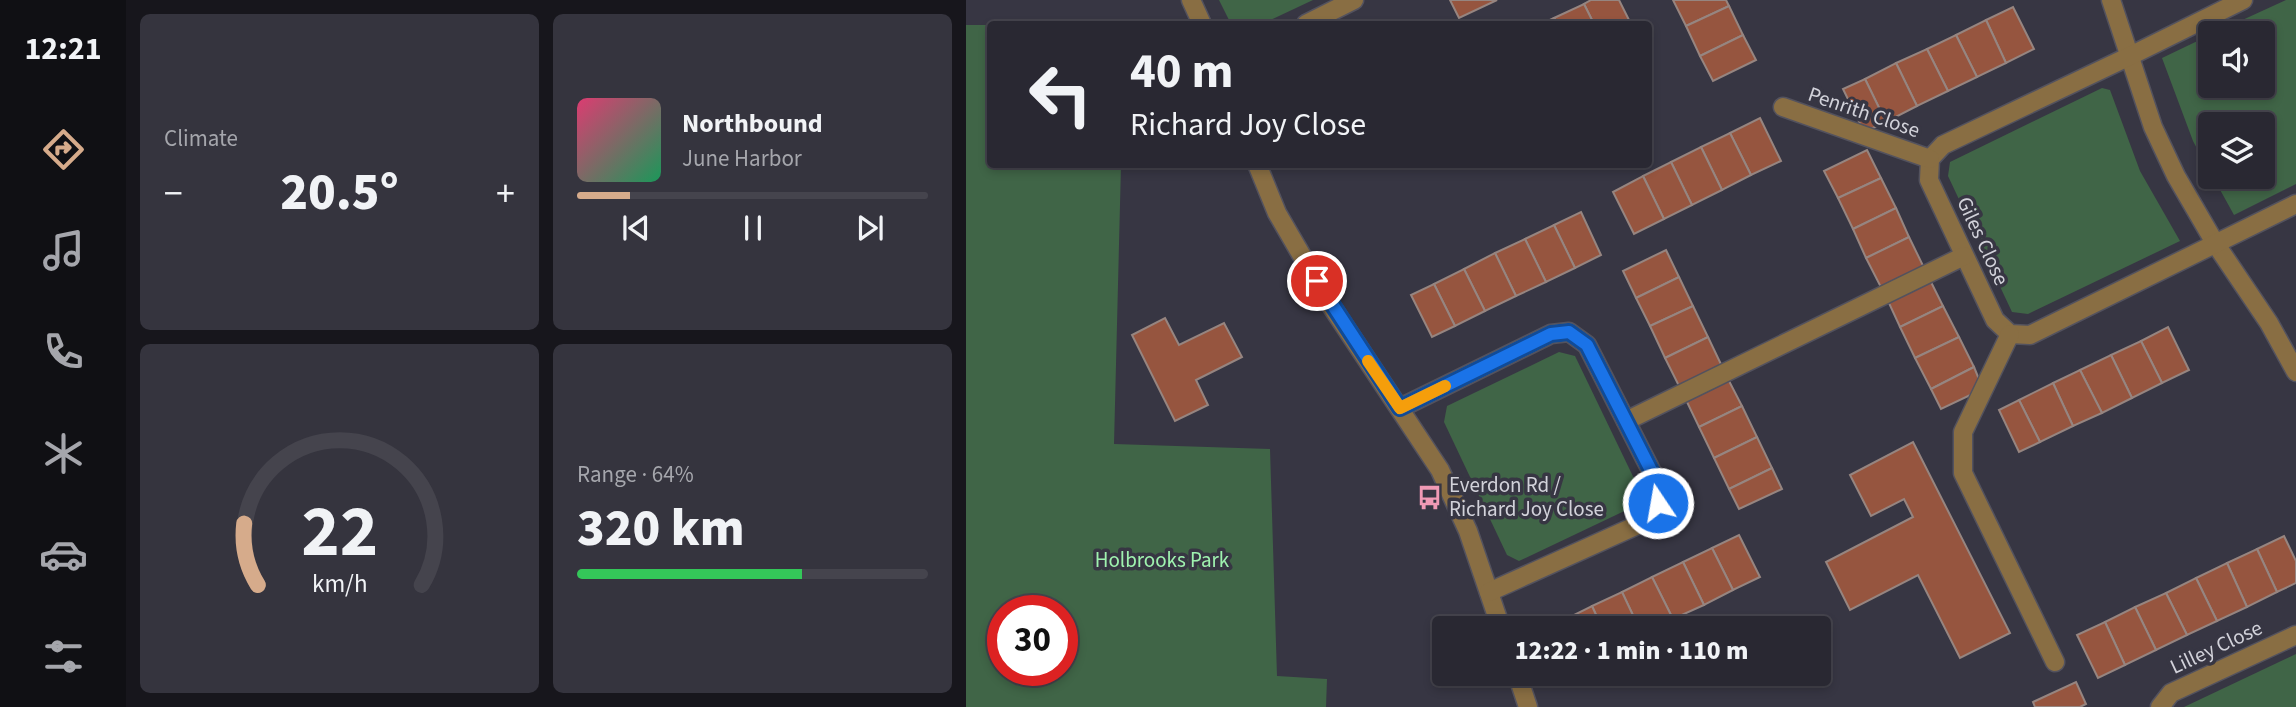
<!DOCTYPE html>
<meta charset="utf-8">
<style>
:root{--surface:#292832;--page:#35343e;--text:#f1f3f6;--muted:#a5a6ac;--line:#45444d;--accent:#d6ab8b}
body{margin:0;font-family:"Source Sans 3",sans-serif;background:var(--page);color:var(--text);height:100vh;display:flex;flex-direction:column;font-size:26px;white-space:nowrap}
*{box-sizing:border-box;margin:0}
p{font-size:23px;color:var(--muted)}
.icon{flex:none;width:38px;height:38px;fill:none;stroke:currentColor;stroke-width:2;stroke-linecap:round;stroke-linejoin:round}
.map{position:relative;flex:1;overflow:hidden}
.details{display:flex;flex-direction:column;gap:14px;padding:14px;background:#17161c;width:840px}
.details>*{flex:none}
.banner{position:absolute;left:21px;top:21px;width:665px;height:147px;border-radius:7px;box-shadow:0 4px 10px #0003,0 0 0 2px var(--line);background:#292832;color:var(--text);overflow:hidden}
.buttons{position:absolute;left:1232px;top:21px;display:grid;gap:14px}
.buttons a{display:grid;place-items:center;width:77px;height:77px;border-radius:7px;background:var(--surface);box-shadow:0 4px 10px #0003,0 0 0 2px var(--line);font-size:35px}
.speed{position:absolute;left:21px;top:595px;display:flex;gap:14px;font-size:35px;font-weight:700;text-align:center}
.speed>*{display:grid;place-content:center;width:91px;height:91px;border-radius:50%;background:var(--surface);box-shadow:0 4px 10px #0003,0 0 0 2px var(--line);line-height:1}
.speed .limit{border:10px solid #d22;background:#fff;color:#111}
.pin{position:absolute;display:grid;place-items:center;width:60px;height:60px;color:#fff;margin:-30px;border:4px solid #fff;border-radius:50%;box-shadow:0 2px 7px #0007}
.me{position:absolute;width:77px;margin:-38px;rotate:348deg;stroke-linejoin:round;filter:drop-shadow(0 0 5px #0008)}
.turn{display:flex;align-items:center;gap:24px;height:147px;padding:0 28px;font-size:32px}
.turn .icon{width:91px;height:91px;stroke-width:2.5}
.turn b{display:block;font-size:49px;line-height:60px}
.big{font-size:52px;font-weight:800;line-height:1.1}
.details .card{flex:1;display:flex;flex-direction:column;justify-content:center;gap:10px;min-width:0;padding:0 24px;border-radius:10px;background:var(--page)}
.details .dial{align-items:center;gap:0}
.dial svg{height:182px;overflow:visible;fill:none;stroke:var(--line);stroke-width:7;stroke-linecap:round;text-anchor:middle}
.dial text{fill:var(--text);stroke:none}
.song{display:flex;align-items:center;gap:21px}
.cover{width:84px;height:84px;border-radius:10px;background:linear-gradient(135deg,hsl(340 70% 55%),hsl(150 70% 35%))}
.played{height:7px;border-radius:4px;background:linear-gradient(90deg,var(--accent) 15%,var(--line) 15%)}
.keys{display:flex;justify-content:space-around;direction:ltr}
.heat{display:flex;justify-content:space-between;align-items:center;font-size:38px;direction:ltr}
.charge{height:10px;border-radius:5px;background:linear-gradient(90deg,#34c759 64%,var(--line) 0)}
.details .tiles{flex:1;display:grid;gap:14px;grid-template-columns:repeat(2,1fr)}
.trip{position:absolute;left:466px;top:616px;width:399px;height:70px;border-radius:7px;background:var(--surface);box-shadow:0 4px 10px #0003,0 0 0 2px var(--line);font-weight:800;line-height:70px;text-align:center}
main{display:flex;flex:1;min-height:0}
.tabs{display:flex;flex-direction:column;width:126px;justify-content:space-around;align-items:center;background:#101014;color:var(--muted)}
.tabs .icon{width:49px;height:49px}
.tabs .selected{color:var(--accent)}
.tabs b{font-size:32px;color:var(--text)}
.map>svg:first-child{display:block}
.green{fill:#406547;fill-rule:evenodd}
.building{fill:#96553f;stroke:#968580;stroke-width:2}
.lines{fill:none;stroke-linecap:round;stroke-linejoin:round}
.minor-casing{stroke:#53525e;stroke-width:21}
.minor{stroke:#896e43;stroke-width:18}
.route-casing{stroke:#114b97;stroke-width:18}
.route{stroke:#1a73e8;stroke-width:12}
.slow{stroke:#f59e0b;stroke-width:12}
.labels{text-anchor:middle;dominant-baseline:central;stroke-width:7;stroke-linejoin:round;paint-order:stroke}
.street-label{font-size:21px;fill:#d2d2da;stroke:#373643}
.poi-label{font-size:21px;fill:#d2d2da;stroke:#373643;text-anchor:start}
.park-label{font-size:21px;fill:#9ff2af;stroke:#373643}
</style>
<main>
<nav class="tabs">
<b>12:21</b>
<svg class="icon selected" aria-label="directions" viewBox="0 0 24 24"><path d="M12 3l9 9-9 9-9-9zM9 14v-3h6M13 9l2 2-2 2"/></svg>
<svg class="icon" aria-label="music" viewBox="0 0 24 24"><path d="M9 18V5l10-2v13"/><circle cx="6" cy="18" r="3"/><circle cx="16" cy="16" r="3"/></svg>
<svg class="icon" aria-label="phone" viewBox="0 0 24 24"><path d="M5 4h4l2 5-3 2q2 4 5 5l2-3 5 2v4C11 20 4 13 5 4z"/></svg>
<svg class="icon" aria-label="climate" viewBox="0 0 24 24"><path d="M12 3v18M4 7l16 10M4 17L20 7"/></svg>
<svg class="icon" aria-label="car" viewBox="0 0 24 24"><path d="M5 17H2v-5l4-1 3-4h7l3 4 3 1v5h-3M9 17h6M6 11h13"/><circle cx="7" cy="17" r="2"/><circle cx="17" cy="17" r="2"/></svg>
<svg class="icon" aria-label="filters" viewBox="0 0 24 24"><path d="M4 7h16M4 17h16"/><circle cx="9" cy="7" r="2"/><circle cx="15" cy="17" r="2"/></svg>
</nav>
<section class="details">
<div class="tiles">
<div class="card"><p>Climate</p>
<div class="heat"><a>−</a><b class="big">20.5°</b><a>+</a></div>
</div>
<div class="card">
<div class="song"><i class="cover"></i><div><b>Northbound</b><p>June Harbor</p></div></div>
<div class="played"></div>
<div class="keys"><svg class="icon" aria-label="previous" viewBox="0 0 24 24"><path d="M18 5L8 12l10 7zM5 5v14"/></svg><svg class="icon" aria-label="pause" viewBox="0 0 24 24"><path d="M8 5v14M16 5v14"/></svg><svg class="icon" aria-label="next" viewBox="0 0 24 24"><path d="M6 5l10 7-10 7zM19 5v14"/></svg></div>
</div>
<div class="card dial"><svg viewBox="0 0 100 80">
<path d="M14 69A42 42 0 1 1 86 69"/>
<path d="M14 69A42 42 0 0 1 8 42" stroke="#d6ab8b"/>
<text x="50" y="56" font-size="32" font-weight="700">22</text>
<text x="50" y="72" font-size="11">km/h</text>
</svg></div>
<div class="card"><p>Range · 64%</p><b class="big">320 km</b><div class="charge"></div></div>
</div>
</section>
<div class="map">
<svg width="1330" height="707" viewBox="0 0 1330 707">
<rect width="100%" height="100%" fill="#373643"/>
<g class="green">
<polygon points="253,0 347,0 296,24 265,24"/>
<polygon points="1320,0 1330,0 1330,184 1268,215 1247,177 1297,177 1297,124 1244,124 1244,173 1227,141 1196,58 1244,35 1244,86 1297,86 1297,33 1248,33"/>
<path d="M0,25H24V164L155,165L148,444L304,449L311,676L361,679L360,707H0ZM37,611H96V670H37Z"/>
<polygon points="1136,88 1144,90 1174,171 1214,241 1062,314 1046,312 982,176 984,162"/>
<polygon points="593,352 609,356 675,493 671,505 553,561 541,555 478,422 481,406"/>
<polygon points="1330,654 1330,707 1218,707"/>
</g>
<g class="building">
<polygon points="484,0 531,0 493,18"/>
<polygon points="625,0 653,0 665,24 628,24 618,4"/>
<polygon points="707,0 760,0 763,6 720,26"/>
<polygon points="618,4 628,24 592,24 588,18"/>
<polygon points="763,6 777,35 734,56 720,26"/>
<polygon points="1047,7 1068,49 1040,63 1020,20"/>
<polygon points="588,18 592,24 575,24"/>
<polygon points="1020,20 1040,63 1011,77 990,35"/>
<polygon points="777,35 790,60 747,81 734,56"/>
<polygon points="990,35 1011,77 982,91 961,49"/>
<polygon points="961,49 982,91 951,106 930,63"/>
<polygon points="930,63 951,106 920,122 899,79"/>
<polygon points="899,79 920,122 898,132 877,89"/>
<polygon points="794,118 815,161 785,175 764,133"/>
<polygon points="764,133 785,175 756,190 735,147"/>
<polygon points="735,147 756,190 726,205 705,162"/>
<polygon points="901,150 915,178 872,198 858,171"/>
<polygon points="705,162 726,205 698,219 677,176"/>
<polygon points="677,176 698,219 668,234 647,192"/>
<polygon points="915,178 930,208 887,229 872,198"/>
<polygon points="930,208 943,237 900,258 887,229"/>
<polygon points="615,212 635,255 609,268 588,225"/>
<polygon points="588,225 609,268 580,282 559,239"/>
<polygon points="943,237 964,280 922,301 900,258"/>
<polygon points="559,239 580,282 550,296 529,253"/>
<polygon points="700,250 713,277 670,298 657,271"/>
<polygon points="529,253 550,296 519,311 498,269"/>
<polygon points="498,269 519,311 489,326 468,284"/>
<polygon points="713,277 727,306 684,326 670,298"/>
<polygon points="964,280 977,306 934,327 922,301"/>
<polygon points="468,284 489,326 466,337 445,295"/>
<polygon points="727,306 742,337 699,358 684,326"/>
<polygon points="977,306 993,337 949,358 934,327"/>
<polygon points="199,318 213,345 258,323 276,357 230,380 242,405 209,421 166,335"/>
<polygon points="1202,327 1223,370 1196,383 1175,341"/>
<polygon points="742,337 762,379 720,400 699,358"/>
<polygon points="993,337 1008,367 965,389 949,358"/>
<polygon points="1175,341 1196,383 1166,398 1145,355"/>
<polygon points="1145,355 1166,398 1136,413 1114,370"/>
<polygon points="1008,367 1017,389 975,409 965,389"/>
<polygon points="1114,370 1136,413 1107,426 1087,383"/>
<polygon points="762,379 776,406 733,427 720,400"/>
<polygon points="1087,383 1107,426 1074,442 1053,400"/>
<polygon points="1053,400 1074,442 1053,452 1033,410"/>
<polygon points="776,406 791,437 748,458 733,427"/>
<polygon points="791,437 806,468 763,489 748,458"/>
<polygon points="947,442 1044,633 994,658 952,575 884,610 860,562 947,517 938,499 905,516 884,475"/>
<polygon points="806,468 816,489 773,509 763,489"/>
<polygon points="773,535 794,577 767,590 746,548"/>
<polygon points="1318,536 1330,561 1330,583 1311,592 1291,549"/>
<polygon points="746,548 767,590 738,605 717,562"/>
<polygon points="1291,549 1311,592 1281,607 1261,563"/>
<polygon points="717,562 738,605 707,619 686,577"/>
<polygon points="1261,563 1281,607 1251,621 1230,578"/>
<polygon points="686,577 707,619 689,628 673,628 656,592"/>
<polygon points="1230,578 1251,621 1221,635 1200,593"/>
<polygon points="656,592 673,628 636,628 626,606"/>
<polygon points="1200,593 1221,635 1190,650 1169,607"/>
<polygon points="626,606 636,628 609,628 604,617"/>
<polygon points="1169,607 1190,650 1159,665 1139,622"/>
<polygon points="1139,622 1159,665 1132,678 1111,635"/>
<polygon points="1110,682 1120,704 1114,707 1069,707 1067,702"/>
</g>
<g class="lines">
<defs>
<g id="minor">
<polyline points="225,0 236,24"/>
<polyline points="1145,0 1187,127 1210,176 1249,243 1303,323 1330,372"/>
<polyline points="1277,0 1164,56 977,145 964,159 963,180 1029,320 1044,334 1064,335 1330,204"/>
<polyline points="340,24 388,0"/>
<polyline points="817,107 964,159"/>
<polyline points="291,164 311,213 364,304 474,470 502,531 535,628"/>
<polyline points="1044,334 997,432 997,473 1089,662"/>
<polyline points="434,408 585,334 603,332 621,345 692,484 692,503 676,523 523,592"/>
<polyline points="660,421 998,256"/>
<polyline points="551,674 562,707"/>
<polyline points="1194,707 1205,693 1330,635"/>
</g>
</defs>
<use href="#minor" class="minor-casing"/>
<use href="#minor" class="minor"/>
</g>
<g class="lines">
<defs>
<polyline id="route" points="351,281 434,408 585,334 603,332 621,345 692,484 692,503"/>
</defs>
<use href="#route" class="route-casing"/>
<use href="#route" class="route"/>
<polyline class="slow" points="402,361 434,408 479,386"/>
</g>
<defs>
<symbol id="bus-bare" viewBox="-9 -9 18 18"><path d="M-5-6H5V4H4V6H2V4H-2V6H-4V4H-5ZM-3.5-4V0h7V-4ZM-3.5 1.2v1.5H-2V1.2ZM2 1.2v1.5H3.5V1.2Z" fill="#f09ab5" stroke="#373643" stroke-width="2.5" paint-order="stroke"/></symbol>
</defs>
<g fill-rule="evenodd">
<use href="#bus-bare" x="446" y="480" width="35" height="35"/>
</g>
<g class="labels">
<g class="street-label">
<text transform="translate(898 112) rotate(19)">Penrith Close</text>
<text transform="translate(1017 241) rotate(65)">Giles Close</text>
<text transform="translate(1250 647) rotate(-25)">Lilley Close</text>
</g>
<g class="poi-label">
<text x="483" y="485">Everdon Rd /<tspan x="483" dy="24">Richard Joy Close</tspan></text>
</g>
<g class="park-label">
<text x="196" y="560">Holbrooks Park</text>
</g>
</g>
</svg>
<div class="buttons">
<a><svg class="icon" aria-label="sound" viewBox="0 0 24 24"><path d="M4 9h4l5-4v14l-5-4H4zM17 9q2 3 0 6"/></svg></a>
<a><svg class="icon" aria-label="layers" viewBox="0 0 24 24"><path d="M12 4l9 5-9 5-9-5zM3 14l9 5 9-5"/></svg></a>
</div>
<div class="speed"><div class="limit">30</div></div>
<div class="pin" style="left:351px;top:281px;background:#d93025"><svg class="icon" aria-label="arrive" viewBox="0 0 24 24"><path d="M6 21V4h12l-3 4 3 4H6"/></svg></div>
<svg class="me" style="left:692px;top:503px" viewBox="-20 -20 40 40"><circle r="17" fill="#1a73e8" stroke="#fff" stroke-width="3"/><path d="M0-11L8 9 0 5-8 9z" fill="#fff"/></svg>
<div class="trip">12:22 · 1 min · 110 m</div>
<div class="banner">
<div class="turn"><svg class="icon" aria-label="left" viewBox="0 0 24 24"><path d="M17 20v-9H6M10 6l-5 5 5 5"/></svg><div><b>40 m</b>Richard Joy Close</div></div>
</div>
</div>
</main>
